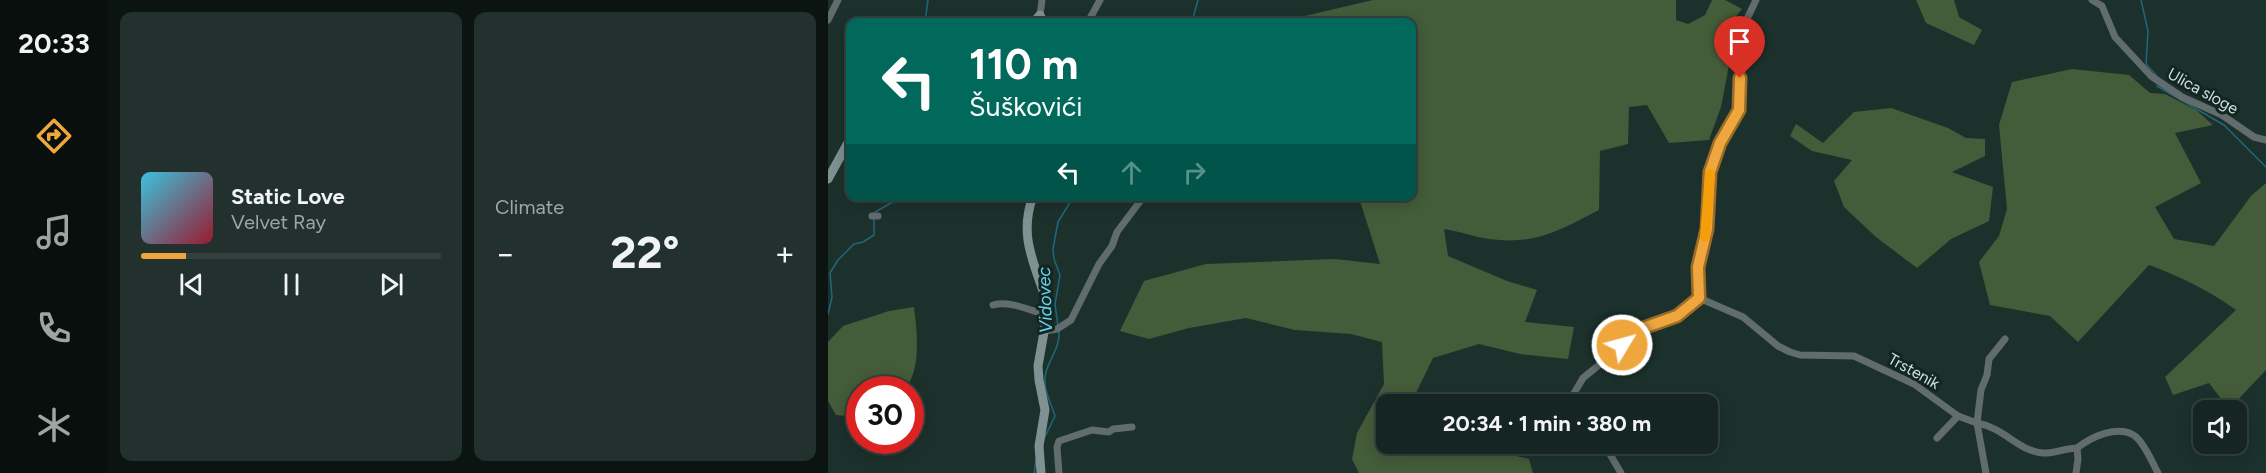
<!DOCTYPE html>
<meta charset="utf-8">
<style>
:root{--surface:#152521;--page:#22312e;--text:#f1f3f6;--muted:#9da5a5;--line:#34423f;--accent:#efa73d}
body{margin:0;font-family:Figtree,sans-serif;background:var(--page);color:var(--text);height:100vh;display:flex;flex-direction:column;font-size:22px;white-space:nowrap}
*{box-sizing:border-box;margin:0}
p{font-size:20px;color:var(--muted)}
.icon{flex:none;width:33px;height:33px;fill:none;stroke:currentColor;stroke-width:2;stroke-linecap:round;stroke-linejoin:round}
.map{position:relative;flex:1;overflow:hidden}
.sheet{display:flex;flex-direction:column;gap:12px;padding:12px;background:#0c1412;width:720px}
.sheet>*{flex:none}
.guide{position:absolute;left:18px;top:18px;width:570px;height:183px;border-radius:12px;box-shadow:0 3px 15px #0003,0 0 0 2px var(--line);background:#00695c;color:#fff;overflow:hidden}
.tools{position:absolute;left:1365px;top:400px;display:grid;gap:12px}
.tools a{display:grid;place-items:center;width:54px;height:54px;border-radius:12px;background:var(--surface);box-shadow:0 3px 15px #0003,0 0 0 2px var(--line);font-size:30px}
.speed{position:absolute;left:18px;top:376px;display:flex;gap:12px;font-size:30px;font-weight:700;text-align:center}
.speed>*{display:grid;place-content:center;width:78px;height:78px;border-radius:50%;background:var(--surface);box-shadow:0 3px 15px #0003,0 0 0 2px var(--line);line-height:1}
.speed .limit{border:9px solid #d22;background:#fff;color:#111}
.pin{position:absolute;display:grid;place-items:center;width:51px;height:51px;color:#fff;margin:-62px -26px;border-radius:50% 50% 50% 0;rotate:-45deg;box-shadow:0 0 6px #0007}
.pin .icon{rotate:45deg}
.me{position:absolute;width:66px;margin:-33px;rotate:53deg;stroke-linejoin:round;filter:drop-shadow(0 0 4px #0008)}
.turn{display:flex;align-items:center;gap:21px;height:126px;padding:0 24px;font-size:27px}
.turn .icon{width:78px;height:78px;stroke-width:2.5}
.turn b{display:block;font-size:42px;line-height:51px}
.lanes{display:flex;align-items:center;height:57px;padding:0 24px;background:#0003;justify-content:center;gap:30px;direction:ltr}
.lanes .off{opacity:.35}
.big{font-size:45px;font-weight:700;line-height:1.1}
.sheet .widget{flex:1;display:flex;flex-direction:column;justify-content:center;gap:9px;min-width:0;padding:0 21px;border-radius:12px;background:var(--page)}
.song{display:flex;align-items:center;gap:18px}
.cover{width:72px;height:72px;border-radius:9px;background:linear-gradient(135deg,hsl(190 70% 55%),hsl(350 70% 35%))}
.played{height:6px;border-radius:3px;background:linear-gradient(90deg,var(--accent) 15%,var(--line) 15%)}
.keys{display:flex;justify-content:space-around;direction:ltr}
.heat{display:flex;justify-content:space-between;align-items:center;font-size:33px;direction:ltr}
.sheet .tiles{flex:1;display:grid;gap:12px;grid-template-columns:repeat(2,1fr)}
.trip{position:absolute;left:548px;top:394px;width:342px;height:60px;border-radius:12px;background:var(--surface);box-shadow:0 3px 15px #0003,0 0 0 2px var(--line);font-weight:700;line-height:60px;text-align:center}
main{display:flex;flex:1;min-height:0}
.menu{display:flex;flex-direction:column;width:108px;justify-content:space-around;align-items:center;background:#080f0d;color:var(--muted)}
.menu .icon{width:42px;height:42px}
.menu .current{color:var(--accent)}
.menu b{font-size:27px;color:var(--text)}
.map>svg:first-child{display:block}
.green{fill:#445c3a}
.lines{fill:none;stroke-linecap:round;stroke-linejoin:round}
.stream{stroke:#20677c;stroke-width:1.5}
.street{stroke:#626c6d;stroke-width:7}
.secondary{stroke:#809192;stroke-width:9}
.route-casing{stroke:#9b6d28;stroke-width:15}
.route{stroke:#efa73d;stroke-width:10}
.slow{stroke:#f59e0b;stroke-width:10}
.labels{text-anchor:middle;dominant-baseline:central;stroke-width:6;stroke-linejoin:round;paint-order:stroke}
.street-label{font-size:16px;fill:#d2dfdc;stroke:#122722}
.water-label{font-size:18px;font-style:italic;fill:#6ad1f2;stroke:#122722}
</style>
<main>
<nav class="menu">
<b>20:33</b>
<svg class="icon current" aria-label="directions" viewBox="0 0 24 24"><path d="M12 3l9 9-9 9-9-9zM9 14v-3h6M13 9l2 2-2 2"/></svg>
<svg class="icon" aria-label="music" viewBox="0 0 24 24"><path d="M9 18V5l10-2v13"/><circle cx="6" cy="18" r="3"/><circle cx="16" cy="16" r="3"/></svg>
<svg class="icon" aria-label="phone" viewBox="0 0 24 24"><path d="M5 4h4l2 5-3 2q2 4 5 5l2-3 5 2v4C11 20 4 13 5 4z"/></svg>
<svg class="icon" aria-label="climate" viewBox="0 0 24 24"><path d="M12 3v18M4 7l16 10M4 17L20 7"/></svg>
</nav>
<section class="sheet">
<div class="tiles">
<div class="widget">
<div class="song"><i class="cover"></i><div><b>Static Love</b><p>Velvet Ray</p></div></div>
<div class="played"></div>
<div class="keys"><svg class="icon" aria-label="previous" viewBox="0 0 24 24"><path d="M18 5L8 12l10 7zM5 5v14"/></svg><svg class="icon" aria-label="pause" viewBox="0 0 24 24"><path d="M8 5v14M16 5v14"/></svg><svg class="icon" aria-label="next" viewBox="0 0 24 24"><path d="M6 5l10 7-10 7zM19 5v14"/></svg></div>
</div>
<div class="widget"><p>Climate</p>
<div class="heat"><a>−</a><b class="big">22°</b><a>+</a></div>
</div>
</div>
</section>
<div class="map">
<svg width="1438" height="473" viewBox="0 0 1438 473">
<rect width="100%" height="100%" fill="#1c312c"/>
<g class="green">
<path d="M545,0H848V20L860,24L877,15L884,0H897L914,9L897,31L901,65L893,107L881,140L841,143L819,105L801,107L800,144L772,151L771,210C730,231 708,245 661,239C646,237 631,231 616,229L620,256L679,281L709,290L697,322L746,327L740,359L692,354L651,344L605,358L586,397L592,405H558V444H635L701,459L705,473H531L524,459L529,433L556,384L554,342L523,334L467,330L418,318L361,328L321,339L292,331L316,281L378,264L507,259L552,264L533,204L525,197L584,196V22H451Z"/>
<polygon points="1088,0 1126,0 1131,17 1154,30 1146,45 1098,23"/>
<path d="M1244,69L1301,75L1322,93L1337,94L1368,110L1385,125L1347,133L1373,183L1327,207L1346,239L1386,246L1423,196L1438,183V370L1401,409L1381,383L1345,395L1337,377L1408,310C1382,291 1351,276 1321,265L1250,342L1222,316L1162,305L1151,262L1171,236L1179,209L1171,125L1184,82Z"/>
<polygon points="1063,108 1120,128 1138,138 1157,139 1157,156 1124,172 1165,187 1161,221 1123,239 1089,268 1048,237 1016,207 1006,181 1024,160 984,151 962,136 968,124 995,143 1026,112"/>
<path d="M86,307C89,331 94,371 76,390H32L31,417L8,415L0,401V342L15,326L61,311Z"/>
</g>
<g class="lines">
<g class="stream">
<polyline points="1313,0 1320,31 1318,64 1328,75"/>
<polyline points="97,22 100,0"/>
<polyline points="367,22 366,14 370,0"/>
<polyline points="1329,86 1396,125 1438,167"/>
<polyline points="47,212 65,202 65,196"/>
<polyline points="0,314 4,297 2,273 10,260 26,244 35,242 46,235 46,220"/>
<polyline points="230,326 227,304 232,275 226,259 225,249 230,222 246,196"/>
<path d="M216,439L227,416C224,406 217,393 217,383C215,365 233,350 231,331"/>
<polyline points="206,473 208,460"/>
</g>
<g class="street">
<polyline points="1264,0 1274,6 1287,37 1323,76 1354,97 1394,115 1426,137 1438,140"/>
<polyline points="212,15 214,0"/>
<polyline points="0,20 10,0"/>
<polyline points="260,22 272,0"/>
<polyline points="44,216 50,216"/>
<polyline points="871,298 915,317 950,346 962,352 972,355 1026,356 1086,384 1130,416 1149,423 1158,473"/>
<path d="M165,305C182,300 203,311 219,315"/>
<polyline points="217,331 229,329 243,320 271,264 284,246 289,232 316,196"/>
<path d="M1177,339L1161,359L1159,375L1153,390L1149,423C1177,428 1190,451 1215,453C1226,454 1237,448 1249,448L1250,459L1248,473"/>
<polyline points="746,405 745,395 755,378 818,327 849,316 871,298 870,267 879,229 882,172 892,143 911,109 911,42 918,21 928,0"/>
<polyline points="1109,438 1130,416"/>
<polyline points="776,444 793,473"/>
<path d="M1249,448C1263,437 1290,424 1307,436C1317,444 1324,462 1330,473"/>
<polyline points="231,473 229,447 231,441 264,430 281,432 285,429 304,427"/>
</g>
<g class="secondary">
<polyline points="206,22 212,15 215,22"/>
<polyline points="0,179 22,139"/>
<path d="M205,196C190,237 207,264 219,303V315L210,366L211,380L217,410L211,446L213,473"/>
</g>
</g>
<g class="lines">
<defs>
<polyline id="route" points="794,345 818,327 849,316 871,298 870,267 879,229 882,172 892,143 911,110 912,78"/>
</defs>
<use href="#route" class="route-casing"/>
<use href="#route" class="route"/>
<polyline class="slow" points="877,237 882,174"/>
</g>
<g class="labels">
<g class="street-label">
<text transform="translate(1375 91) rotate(29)">Ulica sloge</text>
<text transform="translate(1086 371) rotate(29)">Trstenik</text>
</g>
<g class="water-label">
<text transform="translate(217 300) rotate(-92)">Vidovec</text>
</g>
</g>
</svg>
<div class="tools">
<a><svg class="icon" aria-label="sound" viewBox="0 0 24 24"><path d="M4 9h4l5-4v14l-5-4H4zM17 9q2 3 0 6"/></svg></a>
</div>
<div class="speed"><div class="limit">30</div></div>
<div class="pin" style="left:912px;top:78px;background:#d93025"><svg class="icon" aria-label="arrive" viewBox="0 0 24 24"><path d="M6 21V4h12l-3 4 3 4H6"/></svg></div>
<svg class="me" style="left:794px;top:345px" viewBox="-20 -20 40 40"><circle r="17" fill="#efa73d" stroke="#fff" stroke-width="3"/><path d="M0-11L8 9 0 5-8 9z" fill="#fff"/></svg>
<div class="trip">20:34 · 1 min · 380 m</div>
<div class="guide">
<div class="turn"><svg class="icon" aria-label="left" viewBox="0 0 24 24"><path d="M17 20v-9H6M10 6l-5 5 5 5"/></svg><div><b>110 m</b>Šuškovići</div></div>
<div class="lanes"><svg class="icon" aria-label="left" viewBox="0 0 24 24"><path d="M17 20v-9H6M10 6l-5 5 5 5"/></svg><svg class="icon off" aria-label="ahead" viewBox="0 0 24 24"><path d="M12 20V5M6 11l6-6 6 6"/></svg><svg class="icon off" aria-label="right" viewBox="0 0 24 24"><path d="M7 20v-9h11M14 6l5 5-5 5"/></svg></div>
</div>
</div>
</main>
